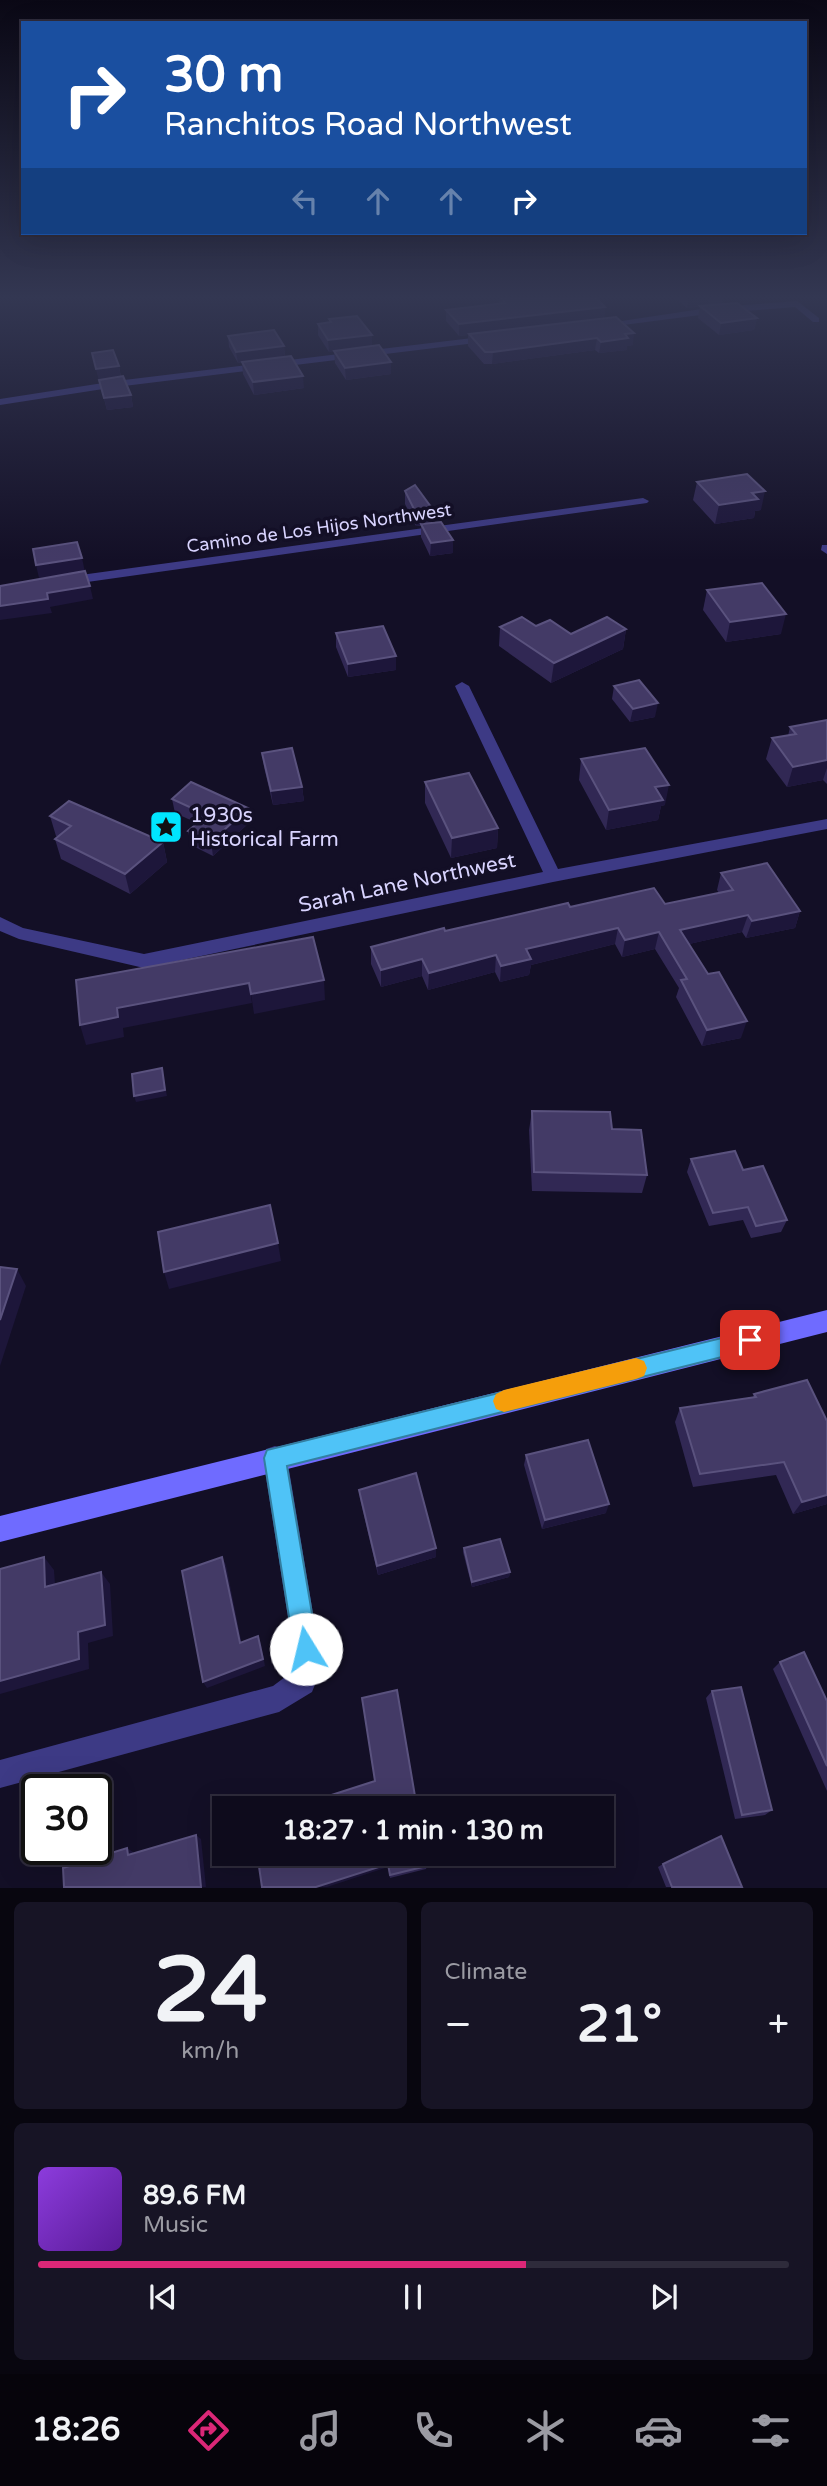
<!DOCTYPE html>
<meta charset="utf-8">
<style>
:root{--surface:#0e0b1c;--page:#171425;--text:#f1f3f6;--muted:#9b9ba3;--line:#2e2b3b;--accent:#db2777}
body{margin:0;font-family:"Varela Round",sans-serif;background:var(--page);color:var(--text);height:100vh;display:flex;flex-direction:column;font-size:26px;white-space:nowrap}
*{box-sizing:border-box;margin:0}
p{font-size:23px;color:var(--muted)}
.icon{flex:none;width:38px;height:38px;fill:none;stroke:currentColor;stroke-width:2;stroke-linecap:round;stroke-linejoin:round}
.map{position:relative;height:1888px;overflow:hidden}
.panel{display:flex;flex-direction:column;gap:14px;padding:14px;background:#08060f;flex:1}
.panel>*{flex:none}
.hud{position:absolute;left:21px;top:21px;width:786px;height:214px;border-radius:0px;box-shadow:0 7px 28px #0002,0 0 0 2px var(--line);background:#1a4fa0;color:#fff;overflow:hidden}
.speed{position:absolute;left:21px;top:1774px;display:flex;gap:14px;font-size:35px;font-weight:700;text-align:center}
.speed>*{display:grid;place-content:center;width:91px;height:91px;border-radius:50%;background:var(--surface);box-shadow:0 7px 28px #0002,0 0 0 2px var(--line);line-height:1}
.speed .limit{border:4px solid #111;border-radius:10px;background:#fff;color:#111}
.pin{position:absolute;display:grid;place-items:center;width:60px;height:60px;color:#fff;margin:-30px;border-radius:14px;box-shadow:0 4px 10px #0006}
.me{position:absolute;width:77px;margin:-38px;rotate:351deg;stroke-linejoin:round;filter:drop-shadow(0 0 5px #0008)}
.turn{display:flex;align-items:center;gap:24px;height:147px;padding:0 28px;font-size:32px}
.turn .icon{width:91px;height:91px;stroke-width:2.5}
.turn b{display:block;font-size:49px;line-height:60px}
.lanes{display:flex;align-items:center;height:66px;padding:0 28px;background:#0003;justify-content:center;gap:35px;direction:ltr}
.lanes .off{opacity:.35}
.big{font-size:52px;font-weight:700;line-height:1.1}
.panel .widget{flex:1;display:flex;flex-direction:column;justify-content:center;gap:10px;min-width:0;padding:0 24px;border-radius:10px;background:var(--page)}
.panel .dial{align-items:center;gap:0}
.dial b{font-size:91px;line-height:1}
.song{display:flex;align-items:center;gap:21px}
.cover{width:84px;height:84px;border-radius:10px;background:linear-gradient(135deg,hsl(270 70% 55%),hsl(270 70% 35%))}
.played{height:7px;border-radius:4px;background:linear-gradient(90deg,var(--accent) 65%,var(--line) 65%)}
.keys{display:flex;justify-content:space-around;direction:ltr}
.heat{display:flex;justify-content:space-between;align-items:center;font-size:38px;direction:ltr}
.panel .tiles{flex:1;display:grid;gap:14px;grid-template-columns:1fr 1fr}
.widget:last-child{grid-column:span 2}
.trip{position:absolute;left:212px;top:1796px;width:402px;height:70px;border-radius:0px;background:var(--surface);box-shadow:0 7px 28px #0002,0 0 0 2px var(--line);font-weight:700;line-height:70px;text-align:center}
.tabs{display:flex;height:112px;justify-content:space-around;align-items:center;background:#06040b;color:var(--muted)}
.tabs .icon{width:49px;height:49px}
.tabs .current{color:var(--accent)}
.tabs b{font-size:32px;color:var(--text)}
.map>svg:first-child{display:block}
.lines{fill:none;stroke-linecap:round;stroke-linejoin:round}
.street{fill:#3d3a85;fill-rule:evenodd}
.secondary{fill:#6f6bff;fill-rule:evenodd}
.wall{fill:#312854}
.shaded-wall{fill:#1d163a}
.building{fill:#433a66;stroke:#5a527e;stroke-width:2}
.route{fill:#4fc3f7;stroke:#337fa1;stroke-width:2}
.slow{fill:#f59e0b}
.labels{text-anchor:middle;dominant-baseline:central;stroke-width:7;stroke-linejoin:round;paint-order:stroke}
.far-street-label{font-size:18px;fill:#d9d4ff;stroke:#130f26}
.poi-label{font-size:21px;fill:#d9d4ff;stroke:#130f26;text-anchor:start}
.street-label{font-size:21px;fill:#d9d4ff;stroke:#130f26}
</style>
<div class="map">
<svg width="827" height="1888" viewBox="0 0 827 1888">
<rect width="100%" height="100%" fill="#130f26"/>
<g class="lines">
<g class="street">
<polygon points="797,301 819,318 819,322 813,322 795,307 708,314 600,328 595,325 708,308"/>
<polygon points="489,336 494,339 492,341 116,387 0,405 0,399 116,381"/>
<polygon points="643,498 649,501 647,503 66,585 60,581 66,577"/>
<polygon points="822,545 827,545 827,554 821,550"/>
<polygon points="462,682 469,686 558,869 827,819 827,829 553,882 144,968 19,939 0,931 0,917 23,928 144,954 543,872 455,686"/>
<polygon points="275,1446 284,1449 287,1458 319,1649 316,1682 312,1692 279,1712 0,1788 0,1760 273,1686 289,1674 293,1649 263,1458 266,1449"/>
</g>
<polygon class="secondary" points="827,1310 827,1332 0,1542 0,1516"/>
</g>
<g class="wall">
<polygon points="499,296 580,297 605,307 604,318 633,345 627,346 627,350 599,353 595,350 492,364 484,364 468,346 468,335 459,336 446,321 446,310 499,303"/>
<polygon points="673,296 723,296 722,304 687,308"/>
<polygon points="700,306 757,318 754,330 719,335 698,318"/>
<polygon points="329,319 372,346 391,362 391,374 346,380 335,363 334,351 329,352 318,335 318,324 330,322"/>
<polygon points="228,336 284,346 285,357 304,388 254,395 243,374 242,363 238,363 229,347"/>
<polygon points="92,353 119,366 121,377 131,395 133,407 107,410"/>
<polygon points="697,482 761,510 755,511 754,518 715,524 693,500"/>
<polygon points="405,491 433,523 453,553 430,556 421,537 421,526 416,526 405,504"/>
<polygon points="707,590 781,634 726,642 703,610"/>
<polygon points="536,626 571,634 626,629 623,649 551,683 499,646 500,627"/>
<polygon points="336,633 396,656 396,670 348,677 336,647"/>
<polygon points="614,686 655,717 630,722 612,699"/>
<polygon points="827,720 827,784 823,780 787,787 766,759 772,738 788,736 790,727"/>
<polygon points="262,753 302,787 304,801 273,805 264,767"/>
<polygon points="581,759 665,805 661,806 658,820 606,830 579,780"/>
<polygon points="425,782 498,828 497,848 451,858 425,803"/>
<polygon points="172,799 250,822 213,856 191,845 188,831 197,823 175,813"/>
<polygon points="50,816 163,842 167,862 130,894 61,859 55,839 58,837 56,836"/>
<polygon points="721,873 800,911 795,928 746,938 742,932 689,944 741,1038 702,1046 676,997 679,988 655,949 622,957 615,944 531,965 529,975 500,982 495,972 428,990 422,976 381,987 371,964 371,947 445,931 570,907 665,904 719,893 717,890"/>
<polygon points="532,1111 612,1129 647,1175 642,1193 532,1191 529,1130"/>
<polygon points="691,1159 743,1170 787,1220 781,1232 751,1238 743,1220 709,1226 687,1172"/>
<polygon points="754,1394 827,1421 827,1504 793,1514 776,1475 693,1487 675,1422 680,1408 753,1397"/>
<polygon points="526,1455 606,1513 542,1529 524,1465"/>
<polygon points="359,1490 436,1548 436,1557 378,1575 360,1499"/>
<polygon points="464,1548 510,1572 509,1577 472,1587 463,1552"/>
<polygon points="780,1662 827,1701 827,1791 773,1669"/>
<polygon points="712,1691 772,1810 765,1815 735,1819 706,1698"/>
<polygon points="663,1864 742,1887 666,1887 658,1867"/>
<polygon points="427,1866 426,1869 390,1878 388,1867"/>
</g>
<g class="shaded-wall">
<polygon points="709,296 708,305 687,308 689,297"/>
<polygon points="605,307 604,318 459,336 459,324"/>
<polygon points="757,318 754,330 719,335 721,323"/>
<polygon points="634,333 633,345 627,346 627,350 599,353 601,342 625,334"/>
<polygon points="372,335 372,347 329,352 328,340"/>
<polygon points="597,338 595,350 492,364 493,352"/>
<polygon points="284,346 285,357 238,363 236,352"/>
<polygon points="391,362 391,374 346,380 345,368"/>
<polygon points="119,366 121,378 99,381 96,369"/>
<polygon points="303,376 304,388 254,395 253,382"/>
<polygon points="131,395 133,407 107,410 104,398"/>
<polygon points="765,491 761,510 755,511 754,518 715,524 719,505 752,493"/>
<polygon points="434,511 433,524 416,526 416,513"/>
<polygon points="453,540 453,553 430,556 431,543"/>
<polygon points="82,558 85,572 39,578 36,565"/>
<polygon points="90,586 93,599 50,607 52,613 0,620 0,606 47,593"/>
<polygon points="786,614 781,634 726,642 730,622"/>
<polygon points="626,629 623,649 551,683 554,663"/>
<polygon points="396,656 396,670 348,677 348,664"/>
<polygon points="658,703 655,717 630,722 633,709"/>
<polygon points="827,760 827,768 823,780 787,787 793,767"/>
<polygon points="669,785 665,805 661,806 658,820 606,830 609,810 655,787"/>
<polygon points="302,787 304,801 273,805 271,791"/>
<polygon points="248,808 250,822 213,856 211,842"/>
<polygon points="498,828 497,848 451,858 452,838"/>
<polygon points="163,842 167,862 130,894 125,874"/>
<polygon points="800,911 795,928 746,938 752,921"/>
<polygon points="748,915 742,932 676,947 680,930"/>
<polygon points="618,928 615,944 531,965 529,975 500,982 501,966 526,949"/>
<polygon points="659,932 655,949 622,957 625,940"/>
<polygon points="496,955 495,972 428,990 429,973"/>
<polygon points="422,959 422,976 381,987 381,970"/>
<polygon points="324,980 325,1000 254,1014 251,994"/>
<polygon points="249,983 252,1003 123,1028 124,1037 86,1045 80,1025 117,1008"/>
<polygon points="747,1021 741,1038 702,1046 707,1030"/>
<polygon points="162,1068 167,1096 136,1102 134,1096"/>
<polygon points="278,1243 281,1261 169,1289 164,1272"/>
<polygon points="17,1269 26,1286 0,1366 0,1320"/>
<polygon points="827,1495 827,1504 793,1514 802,1502"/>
<polygon points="609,1504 606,1513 542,1529 545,1520"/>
<polygon points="436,1548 436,1557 378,1575 377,1566"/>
<polygon points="44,1557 54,1570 56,1599 45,1587"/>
<polygon points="222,1557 226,1565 243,1650 240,1643"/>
<polygon points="101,1572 110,1584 113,1636 88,1643 89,1669 0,1694 0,1681 78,1632"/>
<polygon points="510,1572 509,1577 472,1587 472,1582"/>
<polygon points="258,1636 261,1644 265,1666 207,1688 203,1682"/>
<polygon points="196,1835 201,1839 206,1887 201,1887"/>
<polygon points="127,1848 133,1852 134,1858 128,1855"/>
<polygon points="388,1864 388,1867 327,1887 316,1887"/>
</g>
<g class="building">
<polygon points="500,296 578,296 580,297 594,296 605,307 459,324 446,310 505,303"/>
<polygon points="737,303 757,318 721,323 700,306"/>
<polygon points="357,316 372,335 328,340 318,324 331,322 329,319"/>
<polygon points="616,317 634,333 625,334 628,338 601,342 597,338 493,352 485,352 469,334"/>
<polygon points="274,330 284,346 236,352 228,336"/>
<polygon points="379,345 391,362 345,368 334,351"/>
<polygon points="113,350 119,366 96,369 92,353"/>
<polygon points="291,356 303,376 253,382 242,362"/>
<polygon points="123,376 131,395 104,398 99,380"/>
<polygon points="747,474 765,491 752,493 758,499 719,505 697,482"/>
<polygon points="415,485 434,511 416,513 405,491"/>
<polygon points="441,522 453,540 431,543 421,524"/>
<polygon points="77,542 82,558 36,565 33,549"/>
<polygon points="85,571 90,586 47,593 48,599 0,606 0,586"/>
<polygon points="762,583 786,614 730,622 707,590"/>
<polygon points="522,617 536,626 550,620 571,634 607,617 626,629 554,663 500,627"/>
<polygon points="383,626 396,656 348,664 336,633"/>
<polygon points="639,680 658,703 633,709 614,686"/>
<polygon points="827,720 827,760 793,767 772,738 796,734 790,727"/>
<polygon points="292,748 302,787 271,791 262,753"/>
<polygon points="645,748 669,785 655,787 663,800 609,810 581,759"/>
<polygon points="469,773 498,828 452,838 425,782"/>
<polygon points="191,782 248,808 211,842 188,831 207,815 172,799"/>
<polygon points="69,801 163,842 125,874 55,839 71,826 50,816"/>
<polygon points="767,863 800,911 752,921 748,915 680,930 708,974 719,972 747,1021 707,1030 681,980 687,979 659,932 625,940 618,928 526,949 531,959 501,966 496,955 429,973 422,959 381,970 371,947 444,928 445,931 568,903 570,907 654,888 665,904 733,890 721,873"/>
<polygon points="313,937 324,980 251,994 249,983 117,1008 118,1017 80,1025 76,980"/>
<polygon points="162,1068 165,1090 134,1096 132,1074"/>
<polygon points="532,1111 610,1112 612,1129 641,1130 647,1175 534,1172"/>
<polygon points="735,1151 743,1170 763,1166 787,1220 756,1226 748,1207 713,1213 691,1159"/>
<polygon points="270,1205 278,1243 164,1272 158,1232"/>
<polygon points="0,1267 17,1269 0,1320"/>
<polygon points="807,1380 827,1421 827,1495 802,1502 784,1462 700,1474 680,1408 756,1397 754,1394"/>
<polygon points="588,1440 609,1504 545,1520 526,1455"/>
<polygon points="416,1473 436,1548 377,1566 359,1490"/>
<polygon points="500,1539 510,1572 472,1582 464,1548"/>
<polygon points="44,1557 45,1587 101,1572 105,1625 78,1632 79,1659 0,1681 0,1569"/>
<polygon points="222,1557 240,1643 258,1636 263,1659 203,1682 182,1571"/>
<polygon points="804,1652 827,1701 827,1766 780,1662"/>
<polygon points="741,1687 772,1810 742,1815 712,1691"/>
<polygon points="397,1690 417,1808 291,1808 375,1781 362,1698"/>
<polygon points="196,1835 201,1887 64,1887 63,1868 127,1848 128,1855"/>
<polygon points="721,1836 742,1887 672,1887 663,1864"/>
<polygon points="257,1853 425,1853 427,1866 390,1875 388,1864 316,1887 262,1887"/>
</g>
<linearGradient id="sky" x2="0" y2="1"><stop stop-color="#0a0815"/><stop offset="0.53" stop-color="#333752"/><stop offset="1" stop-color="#333752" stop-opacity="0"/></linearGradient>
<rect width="827" height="561" fill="url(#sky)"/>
<polygon class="route" points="750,1331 757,1333 760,1340 757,1348 750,1350 287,1466 318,1649 314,1657 306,1661 297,1657 294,1649 264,1458 267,1450"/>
<polygon class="slow" points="636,1358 644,1361 647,1368 644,1376 636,1379 504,1412 496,1409 493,1401 496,1394 504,1390"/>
<defs>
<symbol id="sight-square" viewBox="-11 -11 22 22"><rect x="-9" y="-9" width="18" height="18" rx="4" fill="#00e5ff" stroke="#130f26"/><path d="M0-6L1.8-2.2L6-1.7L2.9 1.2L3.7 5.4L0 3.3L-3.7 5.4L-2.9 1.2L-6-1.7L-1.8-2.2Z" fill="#111"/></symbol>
</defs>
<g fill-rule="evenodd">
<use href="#sight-square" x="147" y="808" width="38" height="38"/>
</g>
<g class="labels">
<g class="far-street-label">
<text transform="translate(319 528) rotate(-8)">Camino de Los Hijos Northwest</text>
</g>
<g class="poi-label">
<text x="190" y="815">1930s<tspan x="190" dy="24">Historical Farm</tspan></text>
</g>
<g class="street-label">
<text transform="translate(407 883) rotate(-12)">Sarah Lane Northwest</text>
</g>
</g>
</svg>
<div class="speed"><div class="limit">30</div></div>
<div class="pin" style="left:750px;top:1340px;background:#d93025"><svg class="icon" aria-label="arrive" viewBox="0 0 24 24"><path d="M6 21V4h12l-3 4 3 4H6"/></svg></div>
<svg class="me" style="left:306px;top:1649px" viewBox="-20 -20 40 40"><circle r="19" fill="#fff"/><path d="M0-13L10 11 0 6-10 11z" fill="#4fc3f7"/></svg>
<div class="trip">18:27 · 1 min · 130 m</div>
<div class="hud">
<div class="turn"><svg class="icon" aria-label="right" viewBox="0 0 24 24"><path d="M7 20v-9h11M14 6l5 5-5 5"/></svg><div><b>30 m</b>Ranchitos Road Northwest</div></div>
<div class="lanes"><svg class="icon off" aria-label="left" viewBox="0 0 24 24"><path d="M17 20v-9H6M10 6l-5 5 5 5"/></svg><svg class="icon off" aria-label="ahead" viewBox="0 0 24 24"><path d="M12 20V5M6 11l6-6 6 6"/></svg><svg class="icon off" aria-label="ahead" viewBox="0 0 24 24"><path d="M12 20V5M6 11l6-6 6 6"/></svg><svg class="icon" aria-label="right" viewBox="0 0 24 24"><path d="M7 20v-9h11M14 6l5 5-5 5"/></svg></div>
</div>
</div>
<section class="panel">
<div class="tiles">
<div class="widget dial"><b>24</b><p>km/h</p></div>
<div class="widget"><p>Climate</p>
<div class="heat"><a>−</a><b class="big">21°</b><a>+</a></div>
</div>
<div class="widget">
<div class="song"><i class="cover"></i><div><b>89.6 FM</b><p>Music</p></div></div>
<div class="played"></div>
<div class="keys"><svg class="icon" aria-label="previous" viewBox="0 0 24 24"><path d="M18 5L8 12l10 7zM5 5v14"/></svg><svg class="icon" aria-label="pause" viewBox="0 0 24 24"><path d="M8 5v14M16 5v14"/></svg><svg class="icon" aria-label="next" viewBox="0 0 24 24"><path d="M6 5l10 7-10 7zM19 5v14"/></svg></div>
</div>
</div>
</section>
<nav class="tabs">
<b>18:26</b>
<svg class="icon current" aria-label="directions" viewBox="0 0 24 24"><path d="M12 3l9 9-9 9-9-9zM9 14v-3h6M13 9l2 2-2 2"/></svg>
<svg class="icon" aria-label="music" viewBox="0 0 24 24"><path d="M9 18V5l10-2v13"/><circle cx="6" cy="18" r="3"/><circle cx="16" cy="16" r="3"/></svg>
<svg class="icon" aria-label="phone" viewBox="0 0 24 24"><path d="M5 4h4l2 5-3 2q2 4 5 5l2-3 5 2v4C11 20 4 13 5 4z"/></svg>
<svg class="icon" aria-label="climate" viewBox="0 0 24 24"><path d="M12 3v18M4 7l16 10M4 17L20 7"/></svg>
<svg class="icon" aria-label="car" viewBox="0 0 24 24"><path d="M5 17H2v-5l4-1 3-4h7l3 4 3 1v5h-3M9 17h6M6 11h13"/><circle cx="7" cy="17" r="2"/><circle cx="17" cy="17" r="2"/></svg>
<svg class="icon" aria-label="filters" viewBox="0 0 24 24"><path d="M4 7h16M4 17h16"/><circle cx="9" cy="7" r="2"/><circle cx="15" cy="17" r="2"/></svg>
</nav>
